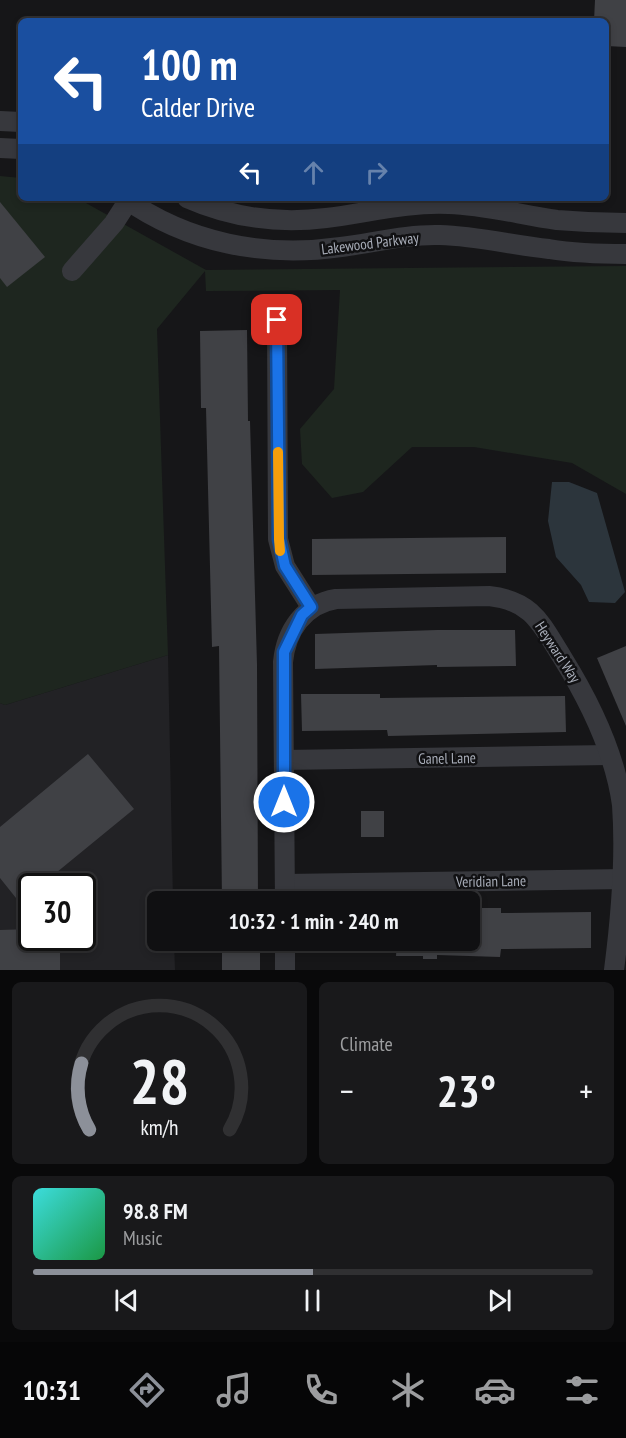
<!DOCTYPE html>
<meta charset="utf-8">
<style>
:root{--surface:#101012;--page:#19191b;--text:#f1f3f6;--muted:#9c9d9f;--line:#303032;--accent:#8c9099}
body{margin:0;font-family:"PT Sans Narrow",sans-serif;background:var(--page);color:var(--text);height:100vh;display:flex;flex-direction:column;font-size:22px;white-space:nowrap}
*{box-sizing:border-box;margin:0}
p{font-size:20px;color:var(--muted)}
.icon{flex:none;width:33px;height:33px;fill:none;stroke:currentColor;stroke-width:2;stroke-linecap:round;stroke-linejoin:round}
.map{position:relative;height:970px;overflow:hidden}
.side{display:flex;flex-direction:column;gap:12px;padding:12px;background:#09090a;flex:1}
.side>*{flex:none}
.hud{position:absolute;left:18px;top:18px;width:591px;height:183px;border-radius:9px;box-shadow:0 3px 9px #0003,0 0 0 2px var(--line);background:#1a4fa0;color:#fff;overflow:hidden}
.speed{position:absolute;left:18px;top:873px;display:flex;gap:12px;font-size:30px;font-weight:700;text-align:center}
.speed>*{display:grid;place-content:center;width:78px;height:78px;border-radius:50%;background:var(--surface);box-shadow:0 3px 9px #0003,0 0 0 2px var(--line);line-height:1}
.speed .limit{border:3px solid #111;border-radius:9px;background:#fff;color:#111}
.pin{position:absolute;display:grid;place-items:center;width:51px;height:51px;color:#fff;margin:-26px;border-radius:12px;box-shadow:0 3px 9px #0006}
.me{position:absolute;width:66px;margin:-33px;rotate:0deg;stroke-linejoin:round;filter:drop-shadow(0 0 4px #0008)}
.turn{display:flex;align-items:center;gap:21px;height:126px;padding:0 24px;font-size:27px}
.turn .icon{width:78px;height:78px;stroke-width:2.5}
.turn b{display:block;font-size:42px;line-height:51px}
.lanes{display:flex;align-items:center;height:57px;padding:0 24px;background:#0003;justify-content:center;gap:30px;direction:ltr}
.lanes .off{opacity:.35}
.big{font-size:45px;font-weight:700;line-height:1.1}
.side .card{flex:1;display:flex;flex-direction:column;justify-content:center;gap:9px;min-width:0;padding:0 21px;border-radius:9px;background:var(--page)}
.side .dial{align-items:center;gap:0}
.dial svg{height:156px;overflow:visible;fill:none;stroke:var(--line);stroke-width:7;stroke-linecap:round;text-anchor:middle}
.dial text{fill:var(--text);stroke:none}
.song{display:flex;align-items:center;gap:18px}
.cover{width:72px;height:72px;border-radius:9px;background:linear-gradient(135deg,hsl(180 70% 55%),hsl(140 70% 35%))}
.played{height:6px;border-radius:3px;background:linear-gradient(90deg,var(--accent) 50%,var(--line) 50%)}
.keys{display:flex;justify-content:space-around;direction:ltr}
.heat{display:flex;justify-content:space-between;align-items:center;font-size:33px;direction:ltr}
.side .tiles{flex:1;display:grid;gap:12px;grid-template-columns:1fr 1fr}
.card:last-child{grid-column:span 2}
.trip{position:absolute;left:147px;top:891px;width:333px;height:60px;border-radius:9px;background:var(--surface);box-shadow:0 3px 9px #0003,0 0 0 2px var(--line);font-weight:700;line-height:60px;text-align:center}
.menu{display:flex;height:96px;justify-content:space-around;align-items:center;background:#060607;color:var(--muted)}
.menu .icon{width:42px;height:42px}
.menu .current{color:var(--accent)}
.menu b{font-size:27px;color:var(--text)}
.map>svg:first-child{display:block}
.built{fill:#222225;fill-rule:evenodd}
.green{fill:#1e261f}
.water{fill:#2c353c}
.building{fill:#404145}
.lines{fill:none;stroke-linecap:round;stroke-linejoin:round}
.minor{stroke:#37383d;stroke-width:20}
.route-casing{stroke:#114b97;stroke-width:15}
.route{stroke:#1a73e8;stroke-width:10}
.slow{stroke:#f59e0b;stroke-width:10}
.labels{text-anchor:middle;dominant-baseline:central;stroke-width:5;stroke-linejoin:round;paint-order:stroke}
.street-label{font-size:15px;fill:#a8adb8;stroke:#111113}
</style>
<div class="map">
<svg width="626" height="970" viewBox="0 0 626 970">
<rect width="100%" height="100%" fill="#161618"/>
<path class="built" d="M168,655L173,901L158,902V940L174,941L175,970H0V703L5,705ZM32,886H82V938H32Z"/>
<polygon class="green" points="0,176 21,178 21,198 77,198 206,270 626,266 626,494 572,463 474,447 412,447 363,492 332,498 302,464 300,429 334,389 340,290 206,291 205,271 157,329 168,655 5,705 0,703"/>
<polygon class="water" points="552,482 569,482 597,493 625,592 615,603 589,602 581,585 556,557 548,521"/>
<g class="building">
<polygon points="595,0 626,0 626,47 606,46 606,21 594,21"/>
<polygon points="0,202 45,257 7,287 0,278"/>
<polygon points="247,330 248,421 250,421 257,665 258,902 222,902 219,646 212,647 206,408 201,408 200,331"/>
<polygon points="506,537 506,573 312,575 312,539"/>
<polygon points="437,630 515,630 516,666 437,667 437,665 315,669 315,634"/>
<polygon points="626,646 626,726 597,658"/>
<polygon points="301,694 380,694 380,698 565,696 566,732 388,736 387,730 302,731"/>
<polygon points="88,754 134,809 40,886 32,886 32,893 20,903 0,878 0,827"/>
<rect x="361" y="811" width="23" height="26"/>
<polygon points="470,908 501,908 501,913 591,912 591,948 501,949 500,957 437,955 437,959 423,959 423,956 396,956 397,940 470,940"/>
<polygon points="32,929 32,938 60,938 60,970 0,970 0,930"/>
<rect x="222" y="940" width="38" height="30"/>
</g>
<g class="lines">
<g class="minor">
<polyline points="0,121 21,122"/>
<polyline points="0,148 21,149"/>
<path d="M124,198C188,243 264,258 341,247C373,243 407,234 440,235C477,236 512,245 549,249C574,253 600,254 626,254"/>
<path d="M187,198C230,217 278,224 326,218C367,213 407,202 449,204C485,205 521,215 557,220C580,222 603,223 626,223"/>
<polyline points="72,271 114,223 130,198"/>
<polyline points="277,320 278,539 285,566 311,607"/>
<polyline points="284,760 609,755"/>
<polyline points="285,884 625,879"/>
<path d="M285,902L283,662C286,631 304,604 336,599L489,596C533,601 541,624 562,657C590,702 615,753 622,805C626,860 621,916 614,970"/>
<polyline points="285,940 285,970"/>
</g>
</g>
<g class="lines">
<defs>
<polyline id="route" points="277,320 279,539 285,566 311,607 302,615 284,652 284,802"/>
</defs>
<use href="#route" class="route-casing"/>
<use href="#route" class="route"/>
<polyline class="slow" points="278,452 279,539 280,551"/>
</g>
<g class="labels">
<g class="street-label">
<text transform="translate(370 243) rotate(-7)">Lakewood Parkway</text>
<text transform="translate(558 652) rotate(57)">Heyward Way</text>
<text transform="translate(447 758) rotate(-1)">Ganel Lane</text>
<text transform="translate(491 881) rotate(-1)">Veridian Lane</text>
</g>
</g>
</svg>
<div class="speed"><div class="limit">30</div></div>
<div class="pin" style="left:277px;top:320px;background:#d93025"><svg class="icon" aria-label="arrive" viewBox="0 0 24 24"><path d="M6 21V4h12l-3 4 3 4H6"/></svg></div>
<svg class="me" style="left:284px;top:802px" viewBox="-20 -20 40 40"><circle r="17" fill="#1a73e8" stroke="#fff" stroke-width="3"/><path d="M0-11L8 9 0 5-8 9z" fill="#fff"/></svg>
<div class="trip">10:32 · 1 min · 240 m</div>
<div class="hud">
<div class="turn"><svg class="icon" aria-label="left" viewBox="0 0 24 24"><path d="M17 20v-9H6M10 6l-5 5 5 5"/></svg><div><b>100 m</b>Calder Drive</div></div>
<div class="lanes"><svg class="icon" aria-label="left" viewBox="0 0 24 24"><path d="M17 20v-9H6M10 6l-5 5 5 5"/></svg><svg class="icon off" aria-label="ahead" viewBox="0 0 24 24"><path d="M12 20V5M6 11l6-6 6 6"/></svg><svg class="icon off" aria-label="right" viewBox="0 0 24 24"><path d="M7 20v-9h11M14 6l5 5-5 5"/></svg></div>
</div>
</div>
<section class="side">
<div class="tiles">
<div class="card dial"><svg viewBox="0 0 100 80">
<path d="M14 69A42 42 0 1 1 86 69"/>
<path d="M14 69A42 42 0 0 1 10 35" stroke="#8c9099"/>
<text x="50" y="56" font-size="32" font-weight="700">28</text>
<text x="50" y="72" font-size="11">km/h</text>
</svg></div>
<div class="card"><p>Climate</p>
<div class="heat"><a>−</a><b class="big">23°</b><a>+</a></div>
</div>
<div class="card">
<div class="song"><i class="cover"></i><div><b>98.8 FM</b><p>Music</p></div></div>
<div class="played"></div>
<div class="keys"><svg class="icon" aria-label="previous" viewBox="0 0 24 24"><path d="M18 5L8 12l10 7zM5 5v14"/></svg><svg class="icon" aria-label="pause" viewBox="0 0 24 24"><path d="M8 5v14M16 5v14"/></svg><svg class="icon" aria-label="next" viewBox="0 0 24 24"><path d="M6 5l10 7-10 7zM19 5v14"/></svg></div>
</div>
</div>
</section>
<nav class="menu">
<b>10:31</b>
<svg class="icon current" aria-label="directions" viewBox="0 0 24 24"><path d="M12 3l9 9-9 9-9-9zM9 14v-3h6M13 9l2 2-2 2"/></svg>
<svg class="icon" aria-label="music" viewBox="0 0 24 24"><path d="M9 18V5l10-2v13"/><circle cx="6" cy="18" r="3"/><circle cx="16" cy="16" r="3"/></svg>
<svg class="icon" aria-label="phone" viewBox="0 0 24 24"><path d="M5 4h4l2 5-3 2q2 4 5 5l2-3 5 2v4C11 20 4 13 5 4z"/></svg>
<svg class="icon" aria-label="climate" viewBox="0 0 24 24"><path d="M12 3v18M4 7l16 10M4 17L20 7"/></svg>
<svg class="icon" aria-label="car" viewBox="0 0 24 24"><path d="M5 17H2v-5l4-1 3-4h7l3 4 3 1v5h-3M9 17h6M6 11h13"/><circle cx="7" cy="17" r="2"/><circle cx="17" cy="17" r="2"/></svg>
<svg class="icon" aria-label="filters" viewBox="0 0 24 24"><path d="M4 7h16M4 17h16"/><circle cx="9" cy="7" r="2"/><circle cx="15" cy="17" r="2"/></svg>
</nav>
